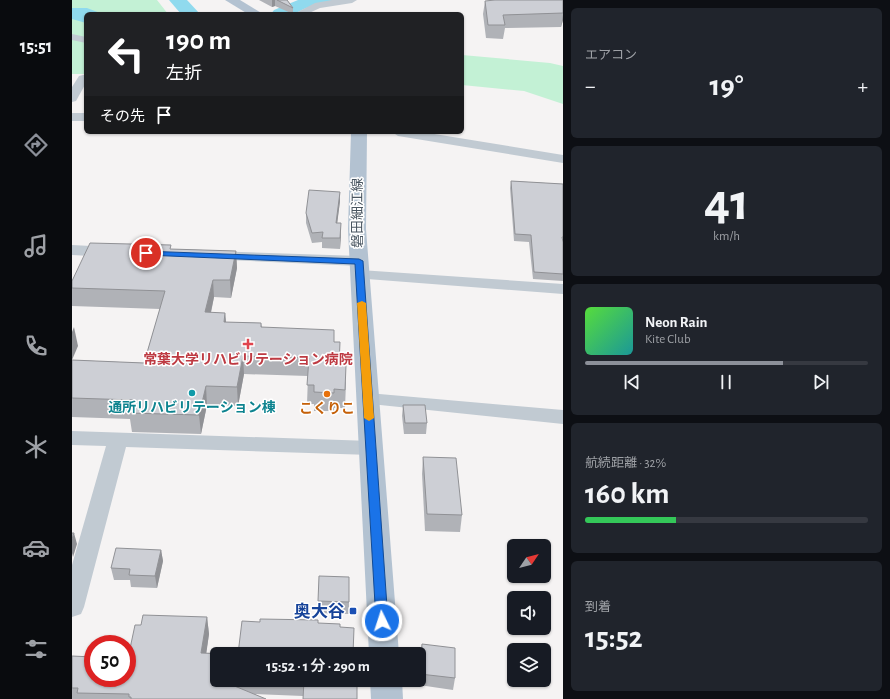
<!DOCTYPE html>
<html lang="ja">
<meta charset="utf-8">
<style>
:root{--surface:#171b24;--page:#20242c;--text:#f1f3f6;--muted:#9ea1a6;--line:#363941;--accent:#8c9099}
body{margin:0;font-family:"Alegreya Sans","Noto Sans JP",sans-serif;background:var(--page);color:var(--text);height:100vh;display:flex;flex-direction:column;font-size:15px;white-space:nowrap}
*{box-sizing:border-box;margin:0}
p{font-size:13px;color:var(--muted)}
.icon{flex:none;width:22px;height:22px;fill:none;stroke:currentColor;stroke-width:2;stroke-linecap:round;stroke-linejoin:round}
.map{position:relative;flex:1;overflow:hidden}
.panel{display:flex;flex-direction:column;gap:8px;padding:8px;background:#0d0f14;width:327px}
.panel>*{flex:none}
.top-card{position:absolute;left:12px;top:12px;width:380px;height:122px;border-radius:6px;box-shadow:0 1px 3px #0004;background:#202124;color:#fff;overflow:hidden}
.needle{width:26px;rotate:55deg}
.fabs{position:absolute;left:435px;top:539px;display:grid;gap:8px}
.fabs a{display:grid;place-items:center;width:44px;height:44px;border-radius:6px;background:var(--surface);box-shadow:0 1px 3px #0004;font-size:20px}
.speed{position:absolute;left:12px;top:635px;display:flex;gap:8px;font-size:20px;font-weight:700;text-align:center}
.speed>*{display:grid;place-content:center;width:52px;height:52px;border-radius:50%;background:var(--surface);box-shadow:0 1px 3px #0004;line-height:1}
.speed .limit{border:6px solid #d22;background:#fff;color:#111}
.pin{position:absolute;display:grid;place-items:center;width:34px;height:34px;color:#fff;margin:-17px;border:2px solid #fff;border-radius:50%;box-shadow:0 1px 4px #0007}
.me{position:absolute;width:44px;margin:-22px;rotate:356deg;stroke-linejoin:round;filter:drop-shadow(0 0 3px #0008)}
.turn{display:flex;align-items:center;gap:14px;height:84px;padding:0 16px;font-size:18px}
.turn .icon{width:52px;height:52px;stroke-width:2.5}
.turn b{display:block;font-size:28px;line-height:34px}
.then{display:flex;align-items:center;height:38px;padding:0 16px;background:#0003;gap:8px;font-size:15px}
.big{font-size:30px;font-weight:600;line-height:1.1}
.panel .card{flex:1;display:flex;flex-direction:column;justify-content:center;gap:6px;min-width:0;padding:0 14px;border-radius:6px;background:var(--page)}
.panel .dial{align-items:center;gap:0}
.dial b{font-size:52px;line-height:1}
.song{display:flex;align-items:center;gap:12px}
.cover{width:48px;height:48px;border-radius:6px;background:linear-gradient(135deg,hsl(110 70% 55%),hsl(180 70% 35%))}
.played{height:4px;border-radius:2px;background:linear-gradient(90deg,var(--accent) 70%,var(--line) 70%)}
.keys{display:flex;justify-content:space-around;direction:ltr}
.heat{display:flex;justify-content:space-between;align-items:center;font-size:22px;direction:ltr}
.charge{height:6px;border-radius:3px;background:linear-gradient(90deg,#34c759 32%,var(--line) 0)}
.trip{position:absolute;left:138px;top:647px;width:216px;height:40px;border-radius:6px;background:var(--surface);box-shadow:0 1px 3px #0004;font-weight:600;line-height:40px;text-align:center}
main{display:flex;flex:1;min-height:0}
.tabs{display:flex;flex-direction:column;width:72px;justify-content:space-around;align-items:center;background:#090b0e;color:var(--muted)}
.tabs .icon{width:28px;height:28px}
.tabs .current{color:var(--accent)}
.tabs b{font-size:18px;color:var(--text)}
.map>svg:first-child{display:block}
.green{fill:#c3f1d5}
.water{fill:#90daee}
.lines{fill:none;stroke-linecap:round;stroke-linejoin:round}
.river{fill:#90daee;fill-rule:evenodd}
.minor{fill:#c1cad2;fill-rule:evenodd}
.major{fill:#b3c2d1;fill-rule:evenodd}
.wall{fill:#b0b2b7}
.shaded-wall{fill:#909195}
.building{fill:#cdcfd5;stroke:#909195}
.route{fill:#1a73e8;stroke:#114b97}
.slow{fill:#f59e0b}
.health-dot{fill:#e0444e;stroke:#fff;stroke-width:1.5}
.culture-dot{fill:#0f9aa8;stroke:#fff;stroke-width:1.5}
.food-dot{fill:#e8710a;stroke:#fff;stroke-width:1.5}
.transit-dot{fill:#1a4fb4;stroke:#fff;stroke-width:1.5}
.labels{text-anchor:middle;dominant-baseline:central;stroke-width:3;stroke-linejoin:round;paint-order:stroke}
.street-label{font-size:14px;fill:#4a5661;stroke:#fff}
.health-label{font-size:14px;font-weight:bold;fill:#be3a42;stroke:#fff}
.culture-label{font-size:14px;font-weight:bold;fill:#0d838f;stroke:#fff}
.food-label{font-size:14px;font-weight:bold;fill:#c56008;stroke:#fff}
.near-transit-label{font-size:17px;font-weight:bold;fill:#164399;stroke:#fff;text-anchor:end}
</style>
<main>
<nav class="tabs">
<b>15:51</b>
<svg class="icon current" aria-label="directions" viewBox="0 0 24 24"><path d="M12 3l9 9-9 9-9-9zM9 14v-3h6M13 9l2 2-2 2"/></svg>
<svg class="icon" aria-label="music" viewBox="0 0 24 24"><path d="M9 18V5l10-2v13"/><circle cx="6" cy="18" r="3"/><circle cx="16" cy="16" r="3"/></svg>
<svg class="icon" aria-label="phone" viewBox="0 0 24 24"><path d="M5 4h4l2 5-3 2q2 4 5 5l2-3 5 2v4C11 20 4 13 5 4z"/></svg>
<svg class="icon" aria-label="climate" viewBox="0 0 24 24"><path d="M12 3v18M4 7l16 10M4 17L20 7"/></svg>
<svg class="icon" aria-label="car" viewBox="0 0 24 24"><path d="M5 17H2v-5l4-1 3-4h7l3 4 3 1v5h-3M9 17h6M6 11h13"/><circle cx="7" cy="17" r="2"/><circle cx="17" cy="17" r="2"/></svg>
<svg class="icon" aria-label="filters" viewBox="0 0 24 24"><path d="M4 7h16M4 17h16"/><circle cx="9" cy="7" r="2"/><circle cx="15" cy="17" r="2"/></svg>
</nav>
<div class="map">
<svg width="491" height="699" viewBox="0 0 491 699">
<rect width="100%" height="100%" fill="#f5f3f3"/>
<g class="green">
<polygon points="0,0 85,0 96,14 14,14 14,74 0,74"/>
<polygon points="390,55 478,63 491,66 491,104 452,91 390,85"/>
</g>
<polygon class="water" points="0,8 15,8 28,13 52,14 14,14 14,23 0,19"/>
<g class="lines">
<g class="river">
<polygon points="97,0 115,0 128,14 109,14"/>
<polygon points="226,0 265,0 263,4 234,8 222,14 199,14 202,10"/>
</g>
<g class="minor">
<polygon points="260,0 285,0 280,3 248,8 235,14 222,14 243,3"/>
<polygon points="0,34 14,37 14,43 0,40"/>
<polygon points="11,75 14,75 14,83 4,101 0,102 0,87 7,76"/>
<rect x="0" y="113" width="14" height="8"/>
<polygon points="320,132 350,132 491,155 491,163 326,136"/>
<polygon points="0,245 38,247 44,249 46,252 44,255 38,257 0,255"/>
<polygon points="140,251 287,256 293,258 295,261 293,264 287,266 134,259 132,256 134,253"/>
<polygon points="288,270 491,284 491,294 282,278 280,275 282,272"/>
<polygon points="296,393 491,410 491,424 289,403 286,399 289,395"/>
<polygon points="0,431 299,441 306,443 309,448 306,453 299,455 54,447 12,607 9,614 0,617 0,565 34,446 0,445"/>
</g>
<g class="major">
<polygon points="153,0 168,0 191,14 176,14"/>
<polygon points="279,132 295,132 294,229 327,654 297,654 276,229"/>
<polygon points="298,680 330,680 331,699 299,699"/>
</g>
</g>
<g class="wall">
<polygon points="187,0 215,0 221,8 221,14 203,6 200,7"/>
<polygon points="491,0 491,20 489,27 433,28 431,39 414,38 411,14 413,1"/>
<polygon points="439,181 491,184 491,281 461,279 457,242 442,241 438,188"/>
<polygon points="268,192 268,201 265,223 269,234 268,249 250,248 250,242 240,243 234,223 234,213"/>
<polygon points="100,249 164,251 165,268 159,298 142,297 139,313 153,313 154,322 189,323 190,327 262,342 268,365 274,383 273,408 262,408 262,411 242,411 242,404 235,404 236,376 172,374 166,406 135,405 129,434 60,432 58,419 0,417 0,360 72,363 88,309 0,306 0,281"/>
<polygon points="331,405 355,423 354,434 332,434 330,416"/>
<polygon points="351,457 390,515 388,532 353,531 350,474"/>
<polygon points="89,550 91,561 85,588 59,587 58,580 42,580 39,568"/>
<polygon points="246,601 277,602 277,614 246,613"/>
<polygon points="135,617 137,634 134,653 145,654 145,680 285,680 231,696 182,694 194,699 0,699 0,656 56,658 69,625"/>
<polygon points="350,644 383,678 381,690 347,685 348,656"/>
</g>
<g class="shaded-wall">
<polygon points="200,0 203,0 203,6 200,7"/>
<polygon points="491,14 491,20 489,27"/>
<polygon points="268,192 268,201 264,233 264,223"/>
<polygon points="269,223 269,234 268,249 268,238"/>
<polygon points="164,251 165,268 159,298 158,280"/>
<polygon points="141,280 142,297 135,330 133,312"/>
<polygon points="153,313 155,331 152,322"/>
<polygon points="2,327 6,346 0,360 0,332"/>
<polygon points="171,356 172,374 166,406 165,387"/>
<polygon points="134,386 135,405 129,434 127,415"/>
<polygon points="2,533 5,544 1,557 0,553 0,539"/>
<polygon points="89,550 91,561 85,588 83,576"/>
<polygon points="135,617 137,634 132,670 129,653"/>
</g>
<g class="building">
<polygon points="205,0 215,0 221,8"/>
<polygon points="423,0 491,0 491,13 431,15 433,25 416,25 413,1"/>
<polygon points="439,181 491,184 491,237 490,237 491,242 491,274 462,272 459,235 443,234"/>
<polygon points="237,190 268,192 264,223 269,223 268,238 250,238 251,232 240,233 234,213"/>
<polygon points="18,243 99,245 98,249 164,251 158,280 141,280 133,312 153,313 152,322 189,323 189,327 262,330 262,342 268,342 267,365 274,365 273,390 262,389 262,393 242,392 242,385 235,385 237,358 171,356 165,387 134,386 127,415 57,413 61,400 0,398 0,360 72,363 93,291 0,288 0,281"/>
<polygon points="331,405 353,405 355,423 333,423"/>
<polygon points="351,457 384,458 390,515 355,514"/>
<polygon points="0,533 2,533 0,539"/>
<polygon points="44,548 89,550 83,576 57,575 58,569 39,568"/>
<polygon points="247,576 277,577 277,602 246,601"/>
<polygon points="71,615 135,617 129,653 158,654 145,654 145,676 138,676 145,679 145,680 148,680 194,699 59,699 59,697 57,697 57,694 5,693 6,688 0,688 0,656 21,657 21,678 55,678 55,658 56,658 63,625 69,625"/>
<polygon points="188,619 246,620 246,623 268,624 268,627 282,628 281,654 166,654 170,621 188,622"/>
<polygon points="350,644 383,648 383,678 348,674"/>
<polygon points="232,680 285,680 285,699 231,699"/>
</g>
<polygon class="route" points="71,251 287,259 291,261 316,621 314,624 310,626 306,624 304,621 283,264 74,255 70,253"/>
<polygon class="slow" points="290,301 294,303 302,418 297,421 292,418 285,303"/>
<path class="health-dot" d="M174 338h4v4h4v4h-4v4h-4v-4h-4v-4h4z"/>
<circle class="culture-dot" cx="120" cy="393" r="4"/>
<circle class="food-dot" cx="255" cy="394" r="4"/>
<rect class="transit-dot" x="277" y="607" width="8" height="8" rx="2"/>
<g class="labels">
<g class="street-label">
<text transform="translate(286 213) rotate(-90)">磐田細江線</text>
</g>
<g class="health-label">
<text x="176" y="360">常葉大学リハビリテーション病院</text>
</g>
<g class="culture-label">
<text x="120" y="408">通所リハビリテーション棟</text>
</g>
<g class="food-label">
<text x="255" y="409">こくりこ</text>
</g>
<g class="near-transit-label">
<text x="273" y="611">奥大谷</text>
</g>
</g>
</svg>
<div class="fabs">
<a><svg class="needle" viewBox="-14 -14 28 28"><path d="M0-13l5 13h-10z" fill="#e53935"/><path d="M0 13l5-13h-10z" fill="#9ea1a6"/></svg></a>
<a><svg class="icon" aria-label="sound" viewBox="0 0 24 24"><path d="M4 9h4l5-4v14l-5-4H4zM17 9q2 3 0 6"/></svg></a>
<a><svg class="icon" aria-label="layers" viewBox="0 0 24 24"><path d="M12 4l9 5-9 5-9-5zM3 14l9 5 9-5"/></svg></a>
</div>
<div class="speed"><div class="limit">50</div></div>
<div class="pin" style="left:74px;top:253px;background:#d93025"><svg class="icon" aria-label="arrive" viewBox="0 0 24 24"><path d="M6 21V4h12l-3 4 3 4H6"/></svg></div>
<svg class="me" style="left:310px;top:621px" viewBox="-20 -20 40 40"><circle r="17" fill="#1a73e8" stroke="#fff" stroke-width="3"/><path d="M0-11L8 9 0 5-8 9z" fill="#fff"/></svg>
<div class="trip">15:52 · 1 分 · 290 m</div>
<div class="top-card">
<div class="turn"><svg class="icon" aria-label="left" viewBox="0 0 24 24"><path d="M17 20v-9H6M10 6l-5 5 5 5"/></svg><div><b>190 m</b>左折</div></div>
<div class="then">その先<svg class="icon" aria-label="arrive" viewBox="0 0 24 24"><path d="M6 21V4h12l-3 4 3 4H6"/></svg></div>
</div>
</div>
<section class="panel">
<div class="card"><p>エアコン</p>
<div class="heat"><a>−</a><b class="big">19°</b><a>+</a></div>
</div>
<div class="card dial"><b>41</b><p>km/h</p></div>
<div class="card">
<div class="song"><i class="cover"></i><div><b>Neon Rain</b><p>Kite Club</p></div></div>
<div class="played"></div>
<div class="keys"><svg class="icon" aria-label="previous" viewBox="0 0 24 24"><path d="M18 5L8 12l10 7zM5 5v14"/></svg><svg class="icon" aria-label="pause" viewBox="0 0 24 24"><path d="M8 5v14M16 5v14"/></svg><svg class="icon" aria-label="next" viewBox="0 0 24 24"><path d="M6 5l10 7-10 7zM19 5v14"/></svg></div>
</div>
<div class="card"><p>航続距離 · 32%</p><b class="big">160 km</b><div class="charge"></div></div>
<div class="card"><p>到着</p><b class="big">15:52</b></div>
</section>
</main>
